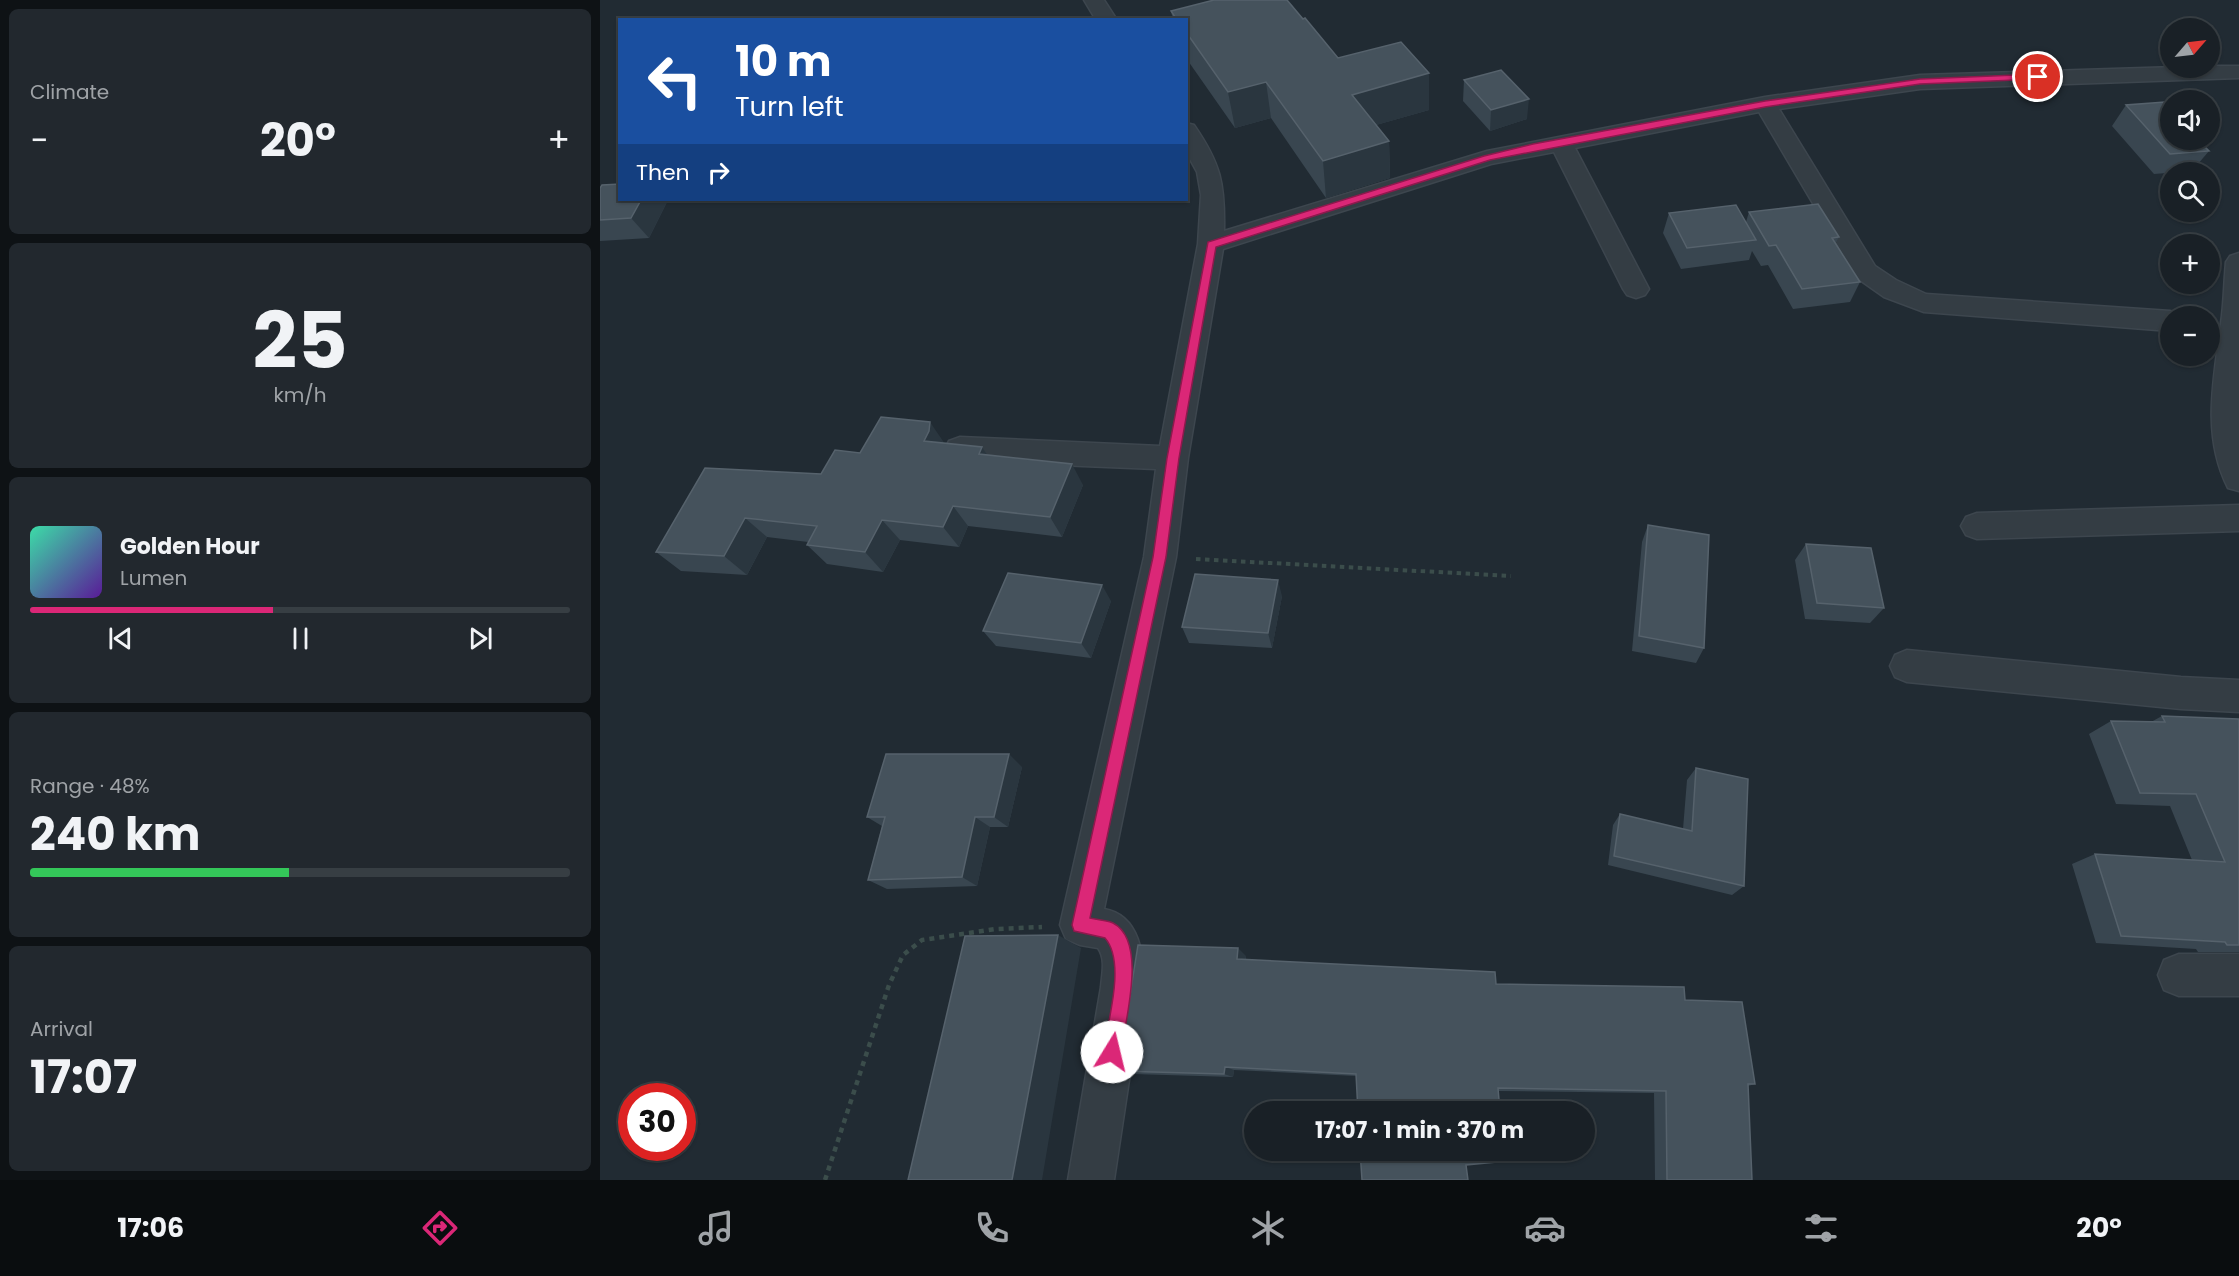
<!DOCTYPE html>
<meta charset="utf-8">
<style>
:root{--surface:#192026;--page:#22282e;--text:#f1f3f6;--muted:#9fa3a7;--line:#373e43;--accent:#db2777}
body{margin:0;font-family:Poppins,sans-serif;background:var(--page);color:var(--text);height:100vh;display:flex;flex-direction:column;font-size:22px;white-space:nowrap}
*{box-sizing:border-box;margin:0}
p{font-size:20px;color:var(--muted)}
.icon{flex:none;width:33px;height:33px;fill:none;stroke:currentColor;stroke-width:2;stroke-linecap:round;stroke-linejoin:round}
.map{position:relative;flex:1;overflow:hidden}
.details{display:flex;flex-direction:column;gap:9px;padding:9px;background:#0e1215;width:600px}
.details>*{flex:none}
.guide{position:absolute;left:18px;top:18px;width:570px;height:183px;border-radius:0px;box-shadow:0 2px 4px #0004,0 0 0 2px var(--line);background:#1a4fa0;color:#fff;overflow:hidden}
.needle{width:39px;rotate:62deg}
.fabs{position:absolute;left:1560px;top:18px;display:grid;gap:12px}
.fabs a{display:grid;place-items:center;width:60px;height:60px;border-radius:50%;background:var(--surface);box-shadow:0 2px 4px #0004,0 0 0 2px var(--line);font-size:30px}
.speed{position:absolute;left:18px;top:1083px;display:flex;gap:12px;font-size:30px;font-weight:700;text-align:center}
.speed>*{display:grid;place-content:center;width:78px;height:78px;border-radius:50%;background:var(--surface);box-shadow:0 2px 4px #0004,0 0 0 2px var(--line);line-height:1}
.speed .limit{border:9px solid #d22;background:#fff;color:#111}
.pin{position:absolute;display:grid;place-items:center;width:51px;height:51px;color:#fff;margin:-26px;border:3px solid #fff;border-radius:50%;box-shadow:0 2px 6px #0007}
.me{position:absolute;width:66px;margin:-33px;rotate:9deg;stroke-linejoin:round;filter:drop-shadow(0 0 4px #0008)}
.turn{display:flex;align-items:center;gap:21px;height:126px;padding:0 18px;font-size:27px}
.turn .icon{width:78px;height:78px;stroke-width:2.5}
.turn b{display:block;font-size:42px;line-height:51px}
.then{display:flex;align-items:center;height:57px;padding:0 18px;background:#0003;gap:12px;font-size:22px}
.big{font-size:45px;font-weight:700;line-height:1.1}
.details .card{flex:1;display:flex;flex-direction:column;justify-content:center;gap:9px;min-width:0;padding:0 21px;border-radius:9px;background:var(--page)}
.details .dial{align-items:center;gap:0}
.dial b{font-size:78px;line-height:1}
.song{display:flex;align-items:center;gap:18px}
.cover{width:72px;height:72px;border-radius:9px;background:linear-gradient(135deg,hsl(160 70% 55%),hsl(270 70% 35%))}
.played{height:6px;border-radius:3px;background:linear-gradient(90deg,var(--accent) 45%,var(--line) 45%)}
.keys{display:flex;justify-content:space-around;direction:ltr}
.heat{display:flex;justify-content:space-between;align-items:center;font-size:33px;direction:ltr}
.charge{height:9px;border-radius:4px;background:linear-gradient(90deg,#34c759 48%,var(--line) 0)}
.trip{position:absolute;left:644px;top:1101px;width:351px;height:60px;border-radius:30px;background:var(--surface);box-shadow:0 2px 4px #0004,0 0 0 2px var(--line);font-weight:700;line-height:60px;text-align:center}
.tab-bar{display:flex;height:96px;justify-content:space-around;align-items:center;background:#0a0d0f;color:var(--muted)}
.tab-bar .icon{width:42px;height:42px}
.tab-bar .current{color:var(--accent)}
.tab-bar b{font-size:27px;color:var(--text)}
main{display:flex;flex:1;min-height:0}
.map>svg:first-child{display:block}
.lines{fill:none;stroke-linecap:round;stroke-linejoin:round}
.street-casing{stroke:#3d464e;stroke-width:3}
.path-far1{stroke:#3b4d4b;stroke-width:4;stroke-dasharray:4.5 4.5;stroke-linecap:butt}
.path{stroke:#3b4d4b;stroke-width:4.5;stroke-dasharray:5 5;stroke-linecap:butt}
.street{fill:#343d44;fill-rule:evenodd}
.wall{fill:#394650}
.shaded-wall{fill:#2a363f}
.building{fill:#45525c;stroke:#56626c;stroke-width:1.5}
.route{fill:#db2777;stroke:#8e194d;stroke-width:1.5}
</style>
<main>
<section class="details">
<div class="card"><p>Climate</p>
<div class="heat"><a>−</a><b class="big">20°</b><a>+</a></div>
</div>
<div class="card dial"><b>25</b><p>km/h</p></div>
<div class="card">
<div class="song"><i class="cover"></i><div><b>Golden Hour</b><p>Lumen</p></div></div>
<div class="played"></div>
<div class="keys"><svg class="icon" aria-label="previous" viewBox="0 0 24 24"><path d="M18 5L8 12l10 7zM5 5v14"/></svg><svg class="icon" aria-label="pause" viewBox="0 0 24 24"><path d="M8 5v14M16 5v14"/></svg><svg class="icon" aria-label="next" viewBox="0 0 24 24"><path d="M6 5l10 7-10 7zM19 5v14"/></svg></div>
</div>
<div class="card"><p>Range · 48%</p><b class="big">240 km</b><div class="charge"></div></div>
<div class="card"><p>Arrival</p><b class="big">17:07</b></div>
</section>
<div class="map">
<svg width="1639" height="1180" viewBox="0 0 1639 1180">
<rect width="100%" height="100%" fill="#212b33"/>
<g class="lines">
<defs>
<g id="street">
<polygon points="484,0 504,0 517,20 496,20"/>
<path d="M1610,66H1639V78L1320,89L1179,109L1275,266L1296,280L1326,294L1570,311L1580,314L1581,316H1570V331L1324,312L1284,297L1257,278L1159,112L975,148L1049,289L1045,295L1036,298L1027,295L1023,289L954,152L891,164L623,249L588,458L576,557L504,909C540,915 545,957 543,987L514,1180H468L501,987C502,974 506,959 498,948L480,945L466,939L460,925L544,557L556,469L360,461L349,457L345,449L349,441L360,437L560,446L598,244L601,195L597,172L586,152V123L594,125C621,164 625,184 624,231L887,151L1165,97L1320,75Z"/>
<path d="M1639,253V491L1628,488C1601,435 1614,378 1621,323C1624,303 1624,282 1626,262L1630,256Z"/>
<polygon points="1639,505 1639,531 1377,539 1366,535 1361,526 1366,517 1377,513"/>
<polygon points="1307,650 1581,677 1639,680 1639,712 1581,709 1307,682 1295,677 1290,666 1295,655"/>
<polygon points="1579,954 1639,954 1639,996 1579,996 1564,990 1558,975 1564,960"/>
</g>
</defs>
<use href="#street" class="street-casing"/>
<polyline class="path-far1" points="596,559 911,576"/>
<polyline class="path" points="225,1180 289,985 303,955 322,940 396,929 442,927"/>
<use href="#street" class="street"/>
</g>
<g class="wall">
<polygon points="571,11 703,19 738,58 829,110 776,125 789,141 790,178 726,198 671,118 635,128 586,58 586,20 573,20"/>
<polygon points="864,80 927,119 890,131 863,101"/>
<polygon points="1526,105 1609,151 1592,171 1554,174 1512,126"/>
<polygon points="0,188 20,200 65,200 67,202 49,238 0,241"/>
<polygon points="1149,212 1239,237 1235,244 1260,282 1250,302 1193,309 1168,265 1161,266 1152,251 1149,260 1081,269 1063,233 1069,213 1146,222"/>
<polygon points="345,443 382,447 387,455 483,485 462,537 368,526 359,547 300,540 283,572 227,564 207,545 208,542 167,537 147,575 81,571 56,552 221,474 260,453"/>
<polygon points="1048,525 1104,648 1096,663 1032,651 1042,542"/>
<polygon points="1206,544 1284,608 1270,623 1205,619 1195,560"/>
<polygon points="682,596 672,648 589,643 582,627"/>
<polygon points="511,601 491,658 396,646 383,631"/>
<polygon points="1562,716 1639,719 1639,952 1598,952 1596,949 1496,943 1472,864 1495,854 1592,860 1570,806 1516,804 1489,734 1511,721 1551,722"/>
<polygon points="422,767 408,827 390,827 377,886 287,889 268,880 282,826 267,817"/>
<polygon points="1096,768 1144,886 1132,895 1008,865 1013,825 1020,814 1083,829 1087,780"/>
<polygon points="646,956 646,959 896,984 1085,1000 1155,1084 1148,1086 1152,1180 1055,1180 1054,1093 898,1091 756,1076 634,1070 633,1077 532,1074 518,1071"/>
</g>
<g class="shaded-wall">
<polygon points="829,73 829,110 755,131 752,95"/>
<polygon points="666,82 671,118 635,128 628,92"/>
<polygon points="929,99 927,119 890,131 891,110"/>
<polygon points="789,141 790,178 726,198 723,161"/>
<polygon points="41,200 65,200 67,202 49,238 31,218"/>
<polygon points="330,422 345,444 324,441"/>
<polygon points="382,447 396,468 379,454"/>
<polygon points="472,464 483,485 462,537 450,517"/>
<polygon points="353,506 368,526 359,547 343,527"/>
<polygon points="145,518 167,537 147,575 124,556"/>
<polygon points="282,520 300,540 283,572 265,552"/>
<polygon points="678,580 682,596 672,648 668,633"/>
<polygon points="502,585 511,601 491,658 481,643"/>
<polygon points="409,754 422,767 408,827 394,817"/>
<polygon points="375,817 390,827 377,886 362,877"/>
<polygon points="458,935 481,948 442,1180 412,1180"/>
<polygon points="638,948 646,956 645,966 637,959"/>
<polygon points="625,1067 634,1070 633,1077 624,1074"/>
</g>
<g class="building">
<polygon points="614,0 687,0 703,19 705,18 738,58 801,42 829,73 752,95 789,141 723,161 666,82 628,92 586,32 586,20 577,20 571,11"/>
<polygon points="901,70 929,99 891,110 864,80"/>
<polygon points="1565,102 1570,109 1570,140 1598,140 1609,151 1570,154 1526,105"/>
<polygon points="20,184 20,200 41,200 31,218 0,220 0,188 2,185"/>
<polygon points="1218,204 1239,237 1232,238 1260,282 1202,289 1176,245 1169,246 1149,212"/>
<polygon points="1136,205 1156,240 1087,248 1069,213"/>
<polygon points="281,417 330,422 329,431 324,441 382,447 379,454 472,464 450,517 353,506 343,527 282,520 265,552 207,545 217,526 145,518 124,556 56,552 105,468 221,474 235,450 260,453"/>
<polygon points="1048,525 1109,535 1104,648 1039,636"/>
<polygon points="1206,544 1271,548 1284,608 1217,603"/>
<polygon points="408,573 502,585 481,643 383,631"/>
<polygon points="595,574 678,580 668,633 582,627"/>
<polygon points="1562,716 1639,719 1639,945 1627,945 1625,942 1521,936 1495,854 1625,862 1596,794 1540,793 1511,721 1565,722"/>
<polygon points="286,754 409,754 394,817 375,817 362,877 268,880 285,817 267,817"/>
<polygon points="1096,768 1148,779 1144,886 1014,856 1020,814 1092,831"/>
<polygon points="458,935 412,1180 308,1180 365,936"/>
<polygon points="538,945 638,948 637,959 895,972 896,984 1084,987 1085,1000 1142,1002 1155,1084 1148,1084 1152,1180 1067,1180 1066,1091 898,1088 900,1112 758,1112 756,1074 625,1067 624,1074 518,1071"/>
<polygon points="760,1150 905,1150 907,1161 866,1165 868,1180 762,1180"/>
</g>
<path class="route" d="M1438,74L1443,77L1442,79L1320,84L1165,107L890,160L616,247L579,458L566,557L490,918C497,920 506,920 513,923C548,941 525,1021 521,1052L518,1058L512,1060L505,1058L503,1052C508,1021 526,962 505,938L474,931L472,925L553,557L567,458L608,242L884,156L933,144L1165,101L1320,79Z"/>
</svg>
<div class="fabs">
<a><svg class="needle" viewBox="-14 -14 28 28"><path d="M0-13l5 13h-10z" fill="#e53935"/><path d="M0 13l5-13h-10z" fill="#9fa3a7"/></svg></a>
<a><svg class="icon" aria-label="sound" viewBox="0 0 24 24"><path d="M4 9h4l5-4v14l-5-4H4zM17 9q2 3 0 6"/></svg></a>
<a><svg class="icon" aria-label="search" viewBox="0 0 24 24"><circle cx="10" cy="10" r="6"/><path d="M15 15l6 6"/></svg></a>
<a>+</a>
<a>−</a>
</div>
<div class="speed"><div class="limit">30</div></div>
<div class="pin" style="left:1438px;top:77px;background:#d93025"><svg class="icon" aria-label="arrive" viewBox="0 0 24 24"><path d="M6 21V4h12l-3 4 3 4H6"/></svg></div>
<svg class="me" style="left:512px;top:1052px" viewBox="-20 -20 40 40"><circle r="19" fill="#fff"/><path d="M0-13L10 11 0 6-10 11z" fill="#db2777"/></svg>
<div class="trip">17:07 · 1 min · 370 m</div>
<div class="guide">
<div class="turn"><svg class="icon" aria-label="left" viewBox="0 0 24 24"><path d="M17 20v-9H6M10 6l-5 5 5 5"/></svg><div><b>10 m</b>Turn left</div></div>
<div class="then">Then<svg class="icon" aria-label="right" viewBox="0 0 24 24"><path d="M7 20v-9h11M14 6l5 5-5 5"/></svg></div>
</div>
</div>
</main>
<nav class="tab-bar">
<b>17:06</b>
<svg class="icon current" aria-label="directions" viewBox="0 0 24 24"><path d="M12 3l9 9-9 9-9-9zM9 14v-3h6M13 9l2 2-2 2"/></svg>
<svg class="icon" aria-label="music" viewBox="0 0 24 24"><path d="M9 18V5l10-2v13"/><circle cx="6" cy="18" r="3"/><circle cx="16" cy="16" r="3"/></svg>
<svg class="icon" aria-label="phone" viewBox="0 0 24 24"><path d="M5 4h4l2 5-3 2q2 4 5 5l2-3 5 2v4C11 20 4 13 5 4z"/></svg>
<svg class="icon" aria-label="climate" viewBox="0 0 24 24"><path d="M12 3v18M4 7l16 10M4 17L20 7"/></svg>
<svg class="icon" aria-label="car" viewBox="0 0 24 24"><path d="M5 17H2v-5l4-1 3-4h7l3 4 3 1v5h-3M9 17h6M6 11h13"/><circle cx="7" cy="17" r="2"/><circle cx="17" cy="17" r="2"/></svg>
<svg class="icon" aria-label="filters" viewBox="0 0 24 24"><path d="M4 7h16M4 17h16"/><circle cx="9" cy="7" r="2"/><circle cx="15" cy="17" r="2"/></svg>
<b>20°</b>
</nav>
